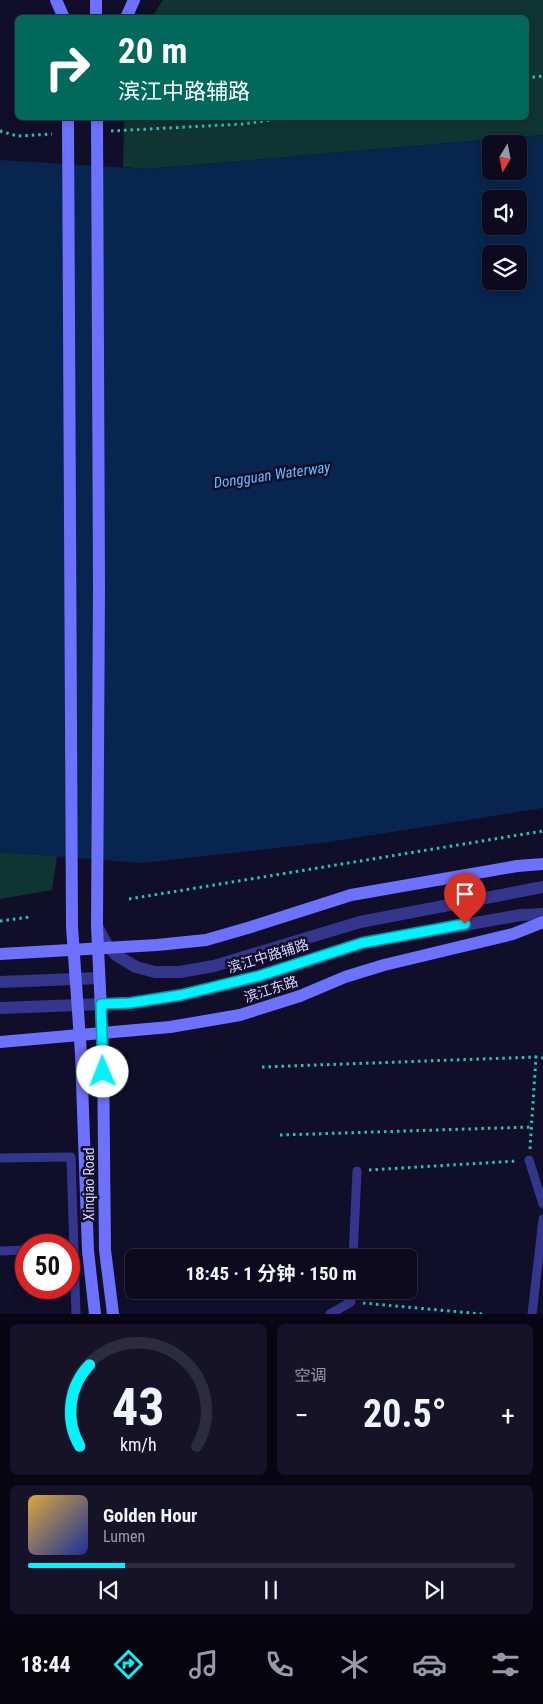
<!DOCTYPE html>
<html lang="zh">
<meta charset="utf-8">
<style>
:root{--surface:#0d0a20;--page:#161329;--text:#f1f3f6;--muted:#9a9aa5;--line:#2d2b3e;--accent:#02f2ff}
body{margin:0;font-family:"Roboto Condensed","Noto Sans SC",sans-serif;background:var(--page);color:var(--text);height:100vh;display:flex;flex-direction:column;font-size:19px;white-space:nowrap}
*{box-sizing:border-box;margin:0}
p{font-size:16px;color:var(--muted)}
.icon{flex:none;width:28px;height:28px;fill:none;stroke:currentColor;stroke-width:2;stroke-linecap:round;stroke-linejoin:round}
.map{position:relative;height:1314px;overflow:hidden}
.panel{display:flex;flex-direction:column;gap:10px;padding:10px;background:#070612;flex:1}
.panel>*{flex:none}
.guide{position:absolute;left:15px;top:15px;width:514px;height:105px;border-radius:8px;box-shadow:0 2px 8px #0003,0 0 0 1px var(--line);background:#00695c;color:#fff;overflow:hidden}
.needle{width:32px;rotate:190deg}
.buttons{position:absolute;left:482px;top:135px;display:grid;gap:10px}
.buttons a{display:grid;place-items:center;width:45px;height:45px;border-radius:8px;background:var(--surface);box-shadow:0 2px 8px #0003,0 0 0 1px var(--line);font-size:25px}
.speed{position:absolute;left:15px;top:1234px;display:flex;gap:10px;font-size:25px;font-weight:700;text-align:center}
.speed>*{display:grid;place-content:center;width:65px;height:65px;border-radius:50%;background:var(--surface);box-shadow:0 2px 8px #0003,0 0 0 1px var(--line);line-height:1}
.speed .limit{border:8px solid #d22;background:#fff;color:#111}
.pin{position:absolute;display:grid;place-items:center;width:42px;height:42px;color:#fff;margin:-51px -21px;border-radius:50% 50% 50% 0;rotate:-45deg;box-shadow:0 0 5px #0007}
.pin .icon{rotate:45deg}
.me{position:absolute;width:55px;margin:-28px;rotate:359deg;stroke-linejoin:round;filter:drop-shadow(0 0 4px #0008)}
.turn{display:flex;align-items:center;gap:18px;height:105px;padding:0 20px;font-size:22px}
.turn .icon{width:65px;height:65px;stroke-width:2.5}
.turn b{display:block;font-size:35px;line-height:42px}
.big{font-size:38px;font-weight:700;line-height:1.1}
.panel .widget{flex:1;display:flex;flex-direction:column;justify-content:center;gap:8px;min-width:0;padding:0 18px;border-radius:8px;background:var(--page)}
.panel .dial{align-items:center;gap:0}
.dial svg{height:130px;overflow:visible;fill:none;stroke:var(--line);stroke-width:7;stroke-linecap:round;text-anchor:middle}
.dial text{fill:var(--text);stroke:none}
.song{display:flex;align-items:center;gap:15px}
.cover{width:60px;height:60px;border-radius:8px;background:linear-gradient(135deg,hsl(40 70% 55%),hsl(230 70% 35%))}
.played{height:5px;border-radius:2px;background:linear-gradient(90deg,var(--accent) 20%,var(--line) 20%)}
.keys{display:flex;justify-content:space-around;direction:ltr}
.heat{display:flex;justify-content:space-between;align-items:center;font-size:28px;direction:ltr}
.panel .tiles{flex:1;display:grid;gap:10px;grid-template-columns:1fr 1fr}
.widget:last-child{grid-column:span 2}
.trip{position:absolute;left:125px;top:1249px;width:292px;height:50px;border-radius:8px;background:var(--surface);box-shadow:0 2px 8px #0003,0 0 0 1px var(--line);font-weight:700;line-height:50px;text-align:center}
.dock{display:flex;height:80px;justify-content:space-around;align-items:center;background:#05040d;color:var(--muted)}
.dock .icon{width:35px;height:35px}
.dock .selected{color:var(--accent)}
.dock b{font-size:22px;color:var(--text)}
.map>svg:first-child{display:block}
.green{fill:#103431}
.water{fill:#07254f;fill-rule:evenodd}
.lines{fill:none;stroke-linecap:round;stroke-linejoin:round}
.path{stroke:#24c5b4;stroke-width:3;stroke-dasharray:2.5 4;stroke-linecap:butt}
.service{stroke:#34358d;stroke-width:9}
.tertiary{stroke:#34358d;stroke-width:12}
.secondary{stroke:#6d71ff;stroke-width:12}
.route-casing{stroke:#019da6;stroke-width:12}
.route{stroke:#02f2ff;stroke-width:9}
.labels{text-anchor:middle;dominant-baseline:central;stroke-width:5;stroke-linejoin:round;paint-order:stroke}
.street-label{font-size:14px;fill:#d9d6ff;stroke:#110e2a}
.water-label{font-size:15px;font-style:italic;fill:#64bfff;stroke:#110e2a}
</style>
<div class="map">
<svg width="543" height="1314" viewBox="0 0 543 1314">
<rect width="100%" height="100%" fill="#110e2a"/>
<g class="green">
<polygon points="163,0 543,0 543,135 147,169 123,167 124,118 526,118 526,18 152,17"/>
<polygon points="0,852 57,856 52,890 0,899"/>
</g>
<path class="water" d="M543,135V808L329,842L141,863L0,852V160L147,169ZM491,144H519V171H491ZM491,199H519V226H491ZM491,254H519V281H491Z"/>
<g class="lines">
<g class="path">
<polyline points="526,78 543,76"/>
<polyline points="0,131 17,136 52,134"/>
<polyline points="111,131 243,124 285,118"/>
<polyline points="129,899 543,831"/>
<polyline points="0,921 30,917"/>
<polyline points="262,1067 536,1057"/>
<polyline points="280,1135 531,1127"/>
<polyline points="530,1149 536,1057 543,1058"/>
<polyline points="369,1170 517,1161"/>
<polyline points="363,1303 482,1314"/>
</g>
<g class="service">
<polyline points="0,1158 71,1157 76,1314"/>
<polyline points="529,1160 543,1204"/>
<polyline points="0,1251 26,1250"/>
<polyline points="353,1258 357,1171"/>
<polyline points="330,1314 351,1302 352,1290"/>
<polyline points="532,1314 543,1219"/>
</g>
<g class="tertiary">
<polyline points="97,926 107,945 116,955 136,967 155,972 180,972 214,966 360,922 543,887"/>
<polyline points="0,982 99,978"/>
<polyline points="0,1008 130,1003 181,995 259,977 362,943 521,915 543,914"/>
</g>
<g class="secondary">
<polyline points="56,0 64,18"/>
<polyline points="96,0 96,18"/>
<polyline points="126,18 134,0"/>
<polyline points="68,118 72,927 81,1054 88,1251 95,1314"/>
<polyline points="97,118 99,588 97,926 103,1053 105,1250 113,1314"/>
<polyline points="0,954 157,945 206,940 251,927 351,895 517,866 543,864"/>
<polyline points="0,1042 170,1027 240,1015 300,996 345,977 384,965 513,934 543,922"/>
</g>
</g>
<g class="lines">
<defs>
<polyline id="route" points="103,1072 101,1004 130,1003 181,995 259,976 362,943 465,924"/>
</defs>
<use href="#route" class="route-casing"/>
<use href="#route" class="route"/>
</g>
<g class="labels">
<g class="street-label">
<text transform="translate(268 956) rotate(-17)">滨江中路辅路</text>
<text transform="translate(271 989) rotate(-18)">滨江东路</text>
<text transform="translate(89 1184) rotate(-90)">Xinqiao Road</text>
</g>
<g class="water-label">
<text transform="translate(272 475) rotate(-8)">Dongguan Waterway</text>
</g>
</g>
</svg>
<div class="buttons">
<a><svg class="needle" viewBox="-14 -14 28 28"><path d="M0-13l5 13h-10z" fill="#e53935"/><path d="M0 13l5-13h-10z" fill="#9a9aa5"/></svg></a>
<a><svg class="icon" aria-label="sound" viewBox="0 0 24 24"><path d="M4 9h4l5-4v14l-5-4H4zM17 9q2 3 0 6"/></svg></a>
<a><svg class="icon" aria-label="layers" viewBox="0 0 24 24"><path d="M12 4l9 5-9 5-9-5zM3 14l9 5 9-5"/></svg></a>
</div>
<div class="speed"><div class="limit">50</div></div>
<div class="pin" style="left:465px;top:924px;background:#d93025"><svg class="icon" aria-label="arrive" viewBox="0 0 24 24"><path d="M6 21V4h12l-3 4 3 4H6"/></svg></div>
<svg class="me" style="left:103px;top:1072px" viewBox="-20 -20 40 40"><circle r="19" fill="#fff"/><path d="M0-13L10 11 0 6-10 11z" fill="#02f2ff"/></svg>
<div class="trip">18:45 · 1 分钟 · 150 m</div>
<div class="guide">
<div class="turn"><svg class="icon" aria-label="right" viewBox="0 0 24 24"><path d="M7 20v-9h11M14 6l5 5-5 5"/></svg><div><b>20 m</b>滨江中路辅路</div></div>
</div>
</div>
<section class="panel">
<div class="tiles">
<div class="widget dial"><svg viewBox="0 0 100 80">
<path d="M14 69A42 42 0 1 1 86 69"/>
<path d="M14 69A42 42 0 0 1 20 19" stroke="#02f2ff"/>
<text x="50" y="56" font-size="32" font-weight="700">43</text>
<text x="50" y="72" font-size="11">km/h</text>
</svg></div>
<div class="widget"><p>空调</p>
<div class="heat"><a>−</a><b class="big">20.5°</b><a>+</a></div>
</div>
<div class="widget">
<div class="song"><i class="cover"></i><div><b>Golden Hour</b><p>Lumen</p></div></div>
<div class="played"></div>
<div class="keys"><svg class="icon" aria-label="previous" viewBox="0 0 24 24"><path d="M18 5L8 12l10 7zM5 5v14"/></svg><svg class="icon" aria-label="pause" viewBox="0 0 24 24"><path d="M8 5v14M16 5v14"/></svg><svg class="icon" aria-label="next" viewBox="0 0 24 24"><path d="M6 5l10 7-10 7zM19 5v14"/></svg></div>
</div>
</div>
</section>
<nav class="dock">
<b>18:44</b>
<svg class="icon selected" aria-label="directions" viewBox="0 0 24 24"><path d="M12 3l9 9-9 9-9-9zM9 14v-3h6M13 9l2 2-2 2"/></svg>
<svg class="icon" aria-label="music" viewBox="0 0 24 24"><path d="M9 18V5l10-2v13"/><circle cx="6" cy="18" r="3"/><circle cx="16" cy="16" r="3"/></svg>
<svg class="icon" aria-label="phone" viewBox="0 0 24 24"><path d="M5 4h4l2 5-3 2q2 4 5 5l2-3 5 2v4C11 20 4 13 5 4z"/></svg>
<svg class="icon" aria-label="climate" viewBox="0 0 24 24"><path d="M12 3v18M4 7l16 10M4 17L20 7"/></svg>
<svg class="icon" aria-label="car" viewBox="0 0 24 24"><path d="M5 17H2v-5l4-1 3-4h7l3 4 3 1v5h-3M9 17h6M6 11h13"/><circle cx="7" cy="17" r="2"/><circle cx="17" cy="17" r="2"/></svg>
<svg class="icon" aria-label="filters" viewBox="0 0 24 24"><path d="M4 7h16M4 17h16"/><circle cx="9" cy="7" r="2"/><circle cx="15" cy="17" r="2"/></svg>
</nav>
